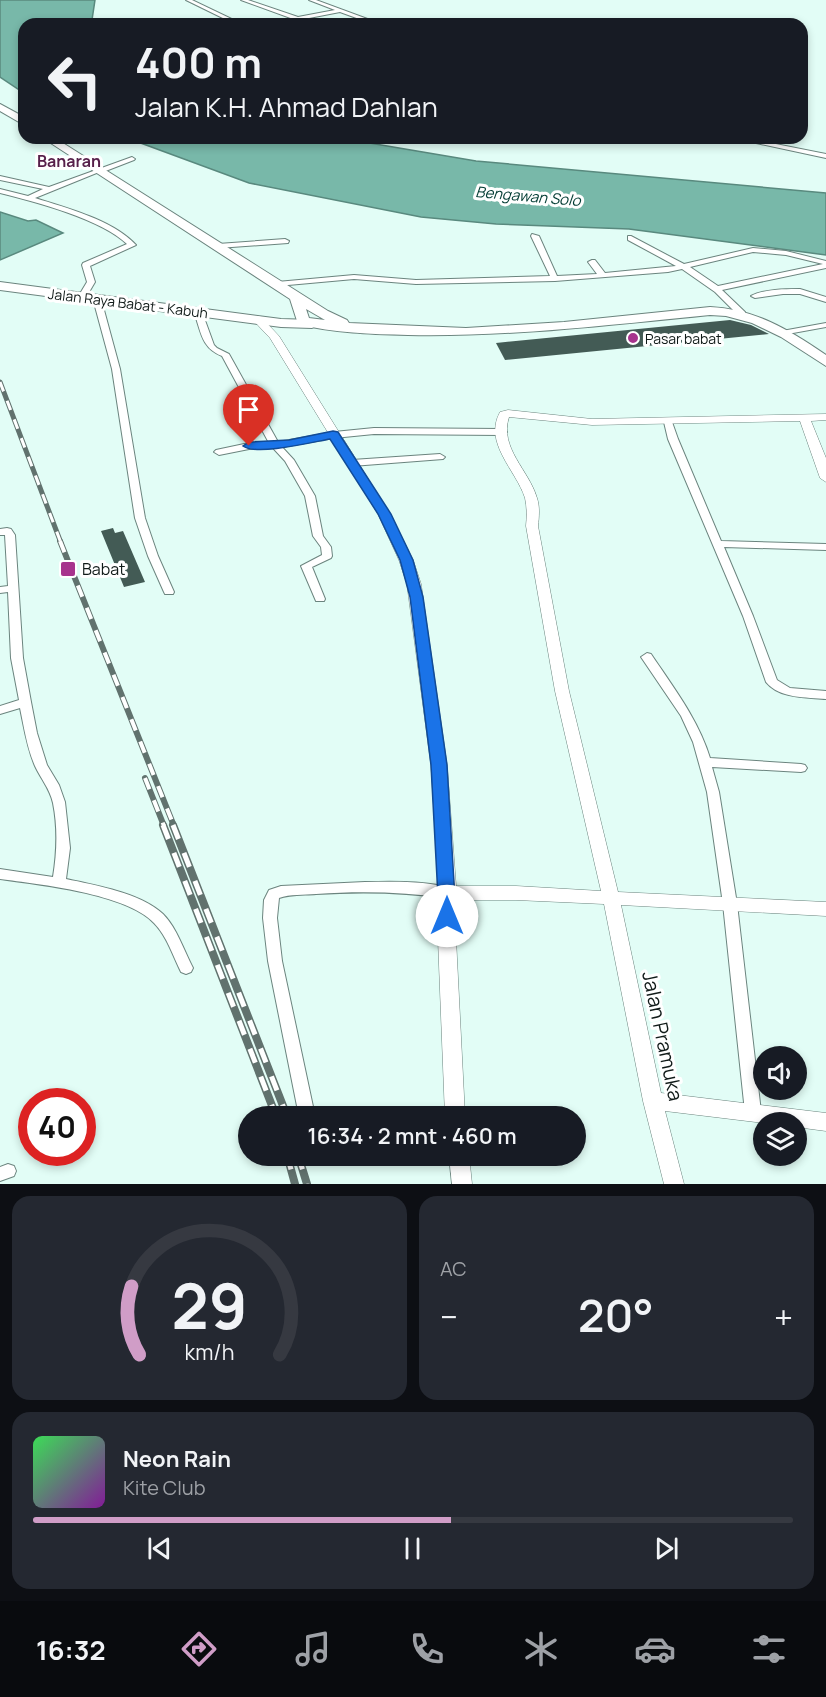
<!DOCTYPE html>
<html lang="id">
<meta charset="utf-8">
<style>
:root{--surface:#171b24;--page:#242831;--text:#f1f3f6;--muted:#9ea1a6;--line:#363941;--accent:#d09dc7}
body{margin:0;font-family:Manrope,sans-serif;background:var(--page);color:var(--text);height:100vh;display:flex;flex-direction:column;font-size:22px;white-space:nowrap}
*{box-sizing:border-box;margin:0}
p{font-size:20px;color:var(--muted)}
.icon{flex:none;width:33px;height:33px;fill:none;stroke:currentColor;stroke-width:2;stroke-linecap:round;stroke-linejoin:round}
.map{position:relative;height:1184px;overflow:hidden}
.drawer{display:flex;flex-direction:column;gap:12px;padding:12px;background:#0d0f14;flex:1}
.drawer>*{flex:none}
.guide{position:absolute;left:18px;top:18px;width:790px;height:126px;border-radius:18px;box-shadow:0 3px 9px #0003;background:#171b24;color:var(--text);overflow:hidden}
.buttons{position:absolute;left:753px;top:1046px;display:grid;gap:12px}
.buttons a{display:grid;place-items:center;width:54px;height:54px;border-radius:50%;background:var(--surface);box-shadow:0 3px 9px #0003;font-size:30px}
.speed{position:absolute;left:18px;top:1088px;display:flex;gap:12px;font-size:30px;font-weight:700;text-align:center}
.speed>*{display:grid;place-content:center;width:78px;height:78px;border-radius:50%;background:var(--surface);box-shadow:0 3px 9px #0003;line-height:1}
.speed .limit{border:9px solid #d22;background:#fff;color:#111}
.pin{position:absolute;display:grid;place-items:center;width:51px;height:51px;color:#fff;margin:-62px -26px;border-radius:50% 50% 50% 0;rotate:-45deg;box-shadow:0 0 6px #0007}
.pin .icon{rotate:45deg}
.me{position:absolute;width:66px;margin:-33px;rotate:0deg;stroke-linejoin:round;filter:drop-shadow(0 0 4px #0008)}
.turn{display:flex;align-items:center;gap:21px;height:126px;padding:0 18px;font-size:27px}
.turn .icon{width:78px;height:78px;stroke-width:2.5}
.turn b{display:block;font-size:42px;line-height:51px}
.big{font-size:45px;font-weight:600;line-height:1.1}
.drawer .card{flex:1;display:flex;flex-direction:column;justify-content:center;gap:9px;min-width:0;padding:0 21px;border-radius:18px;background:var(--page)}
.drawer .dial{align-items:center;gap:0}
.dial svg{height:156px;overflow:visible;fill:none;stroke:var(--line);stroke-width:7;stroke-linecap:round;text-anchor:middle}
.dial text{fill:var(--text);stroke:none}
.song{display:flex;align-items:center;gap:18px}
.cover{width:72px;height:72px;border-radius:9px;background:linear-gradient(135deg,hsl(130 70% 55%),hsl(290 70% 35%))}
.played{height:6px;border-radius:3px;background:linear-gradient(90deg,var(--accent) 55%,var(--line) 55%)}
.keys{display:flex;justify-content:space-around;direction:ltr}
.heat{display:flex;justify-content:space-between;align-items:center;font-size:33px;direction:ltr}
.drawer .tiles{flex:1;display:grid;gap:12px;grid-template-columns:1fr 1fr}
.card:last-child{grid-column:span 2}
.trip{position:absolute;left:238px;top:1106px;width:348px;height:60px;border-radius:30px;background:var(--surface);box-shadow:0 3px 9px #0003;font-weight:600;line-height:60px;text-align:center}
.dock{display:flex;height:96px;justify-content:space-around;align-items:center;background:#090b0e;color:var(--muted)}
.dock .icon{width:42px;height:42px}
.dock .on{color:var(--accent)}
.dock b{font-size:27px;color:var(--text)}
.map>svg:first-child{display:block}
.water{fill:#78b8a9;stroke:#59897e;stroke-width:1.5}
.building{fill:#435b55}
.lines{fill:none;stroke-linecap:round;stroke-linejoin:round}
.minor-casing{stroke:#6b847e;stroke-width:2}
.tertiary-casing{stroke:#6b847e;stroke-width:1}
.primary-casing{stroke:#6b847e;stroke-width:2}
.trunk-casing{stroke:#6b847e;stroke-width:2}
.minor{fill:#fff;fill-rule:evenodd}
.tertiary{fill:#fff;fill-rule:evenodd}
.primary{fill:#fff;fill-rule:evenodd}
.trunk{fill:#fff;fill-rule:evenodd}
.rail-far2-casing{stroke:#61726e;stroke-width:5}
.rail-far1-casing{stroke:#61726e;stroke-width:6}
.rail-casing{stroke:#61726e;stroke-width:8}
.rail-far2{stroke:#fff;stroke-width:3;stroke-dasharray:10;stroke-linecap:butt}
.rail-far1{stroke:#fff;stroke-width:4;stroke-dasharray:12;stroke-linecap:butt}
.rail{stroke:#fff;stroke-width:5;stroke-dasharray:15;stroke-linecap:butt}
.route{fill:#1a73e8;stroke:#114b97;stroke-width:1.5}
.poi-dot{fill:#a7338d;stroke:#fff;stroke-width:2}
.labels{text-anchor:middle;dominant-baseline:central;stroke-width:6;stroke-linejoin:round;paint-order:stroke}
.far-street-label{font-size:14px;fill:#101a18;stroke:#fff}
.far-poi-label{font-size:14px;fill:#101a18;stroke:#fff;text-anchor:start}
.far-water-label{font-size:15px;font-style:italic;fill:#003b32;stroke:#fff}
.far-quarter-label{font-size:16px;font-weight:bold;fill:#571f4a;stroke:#fff}
.poi-label{font-size:16px;fill:#101a18;stroke:#fff;text-anchor:start}
.near-street-label{font-size:20px;fill:#101a18;stroke:#fff}
</style>
<div class="map">
<svg width="826" height="1184" viewBox="0 0 826 1184">
<rect width="100%" height="100%" fill="#e2fdf6"/>
<g class="water">
<polygon points="0,0 95,0 92,20 94,24 24,24 24,93 0,77"/>
<polygon points="127,138 340,138 476,161 826,193 826,255 629,229 496,224 421,217 249,183"/>
<polygon points="0,212 28,221 36,220 63,233 0,260"/>
</g>
<g class="building">
<polygon points="730,320 751,325 769,334 505,360 496,343"/>
<polygon points="113,528 115,533 123,531 145,582 124,587 101,531"/>
</g>
<g class="lines">
<defs>
<g id="minor">
<polygon points="186,0 192,0 242,24 235,24"/>
<polygon points="241,0 248,0 298,17 335,10 309,0 316,0 381,24 373,24 340,12 304,19 315,24 307,24"/>
<polygon points="733,138 745,138 826,154 826,158"/>
<path d="M132,157L135,159L134,160L103,172H99L35,198C67,208 113,220 136,245L90,266L95,282L85,299H79L78,297L87,282L82,265L83,263L127,244C101,219 36,202 0,193V189L28,196L43,189L0,180V176L49,187Z"/>
<path d="M532,234L539,236L557,276L597,274L588,262L592,260H595L605,273L676,266L628,240V236H631L684,264L753,248L786,251L826,261V268L722,290L745,312V316H739L715,292L682,269L668,272L555,281L416,284L354,279L277,286L273,284L277,282L354,275L416,280L550,276L531,236ZM753,252L786,255L823,264L718,286L690,267Z"/>
<polygon points="285,239 289,241 288,243 218,248 214,246 218,244"/>
<path d="M800,289L826,297V302L800,294H783L755,298L751,296C764,289 786,289 800,289Z"/>
<polygon points="94,297 100,297 101,299 120,369 145,518 158,556 174,592 173,594 165,594 164,592 148,556 135,518 112,369 93,299"/>
<path d="M195,310H201L202,312L214,345L217,348L229,354L278,442L334,432L374,428L502,429L507,432L502,435L374,434L334,438L282,447L294,460L315,496L323,536L331,547L332,556L331,558L312,567L325,599L324,601H316L301,566L322,555L321,547L313,536L305,496L285,461L273,448L249,449L219,455L214,452L216,450L249,443H269L222,356C201,348 201,331 194,312Z"/>
<polygon points="826,323 826,327 782,335 778,333 782,331"/>
<path d="M668,419L672,422L678,439L721,541L826,544V550L724,547L753,616L777,680L790,688L826,691V699C806,697 780,699 766,682L743,616L668,439L664,422Z"/>
<polygon points="440,454 445,457 443,459 352,466 347,463 352,460"/>
<path d="M7,528L11,529L15,535L23,658L31,702L37,733L47,765L59,785L65,802L70,848L66,879C95,885 141,893 163,914C177,928 184,951 193,968L191,972L186,974L181,972C173,956 167,936 154,923C127,894 39,884 0,879V869L53,877C57,852 58,828 53,803C50,789 41,779 35,766C27,748 24,727 20,708L0,714V706L19,700L11,658L8,592L0,593V587L8,586L5,535H0V529Z"/>
<path d="M647,653L651,654C673,687 698,719 710,758L801,764L805,765L807,768L805,771L801,772L712,767L719,792L737,904L761,1112L758,1117L753,1119L748,1117L745,1112L723,904L707,792L693,742L681,716L641,657Z"/>
<path d="M365,882C393,882 425,880 453,889L455,893L453,897L448,898C404,892 361,891 316,894C304,895 290,894 279,898L277,918L282,961L315,1116H299L268,961L263,918L264,900L269,890L281,886Z"/>
<polygon points="8,1164 14,1166 16,1171 14,1176 0,1181 0,1167"/>
</g>
<g id="tertiary">
<path d="M257,316L261,317L279,336L390,514L413,560L421,584L447,765L456,886H516L601,891L555,691L526,526C527,517 527,507 525,498C516,470 483,443 500,412L508,410L592,419L826,414V420L811,421L826,458V482L820,478L800,421L592,425L509,417C499,448 529,470 537,498C540,507 539,517 538,526L569,691L618,892L826,902V916L621,905L661,1093L826,1113V1131L796,1127V1122L764,1123L665,1111L684,1184H664L643,1101L604,904L516,900H456V939L465,1116H445L438,939L439,893L431,765L407,584L399,560L378,514L270,338L252,319Z"/>
<polygon points="449,1155 469,1155 472,1184 452,1184"/>
</g>
<polygon id="primary" points="0,282 281,319 312,320 319,324 312,328 281,327 0,290"/>
<g id="trunk">
<polygon points="0,104 24,117 24,125 0,111"/>
<path d="M43,138H55L328,311L347,320L349,323L466,328L564,322L710,307C755,309 790,330 826,355V366L781,337L752,323L726,316L710,315C609,325 509,337 408,335C371,334 334,333 298,324L290,299ZM306,309L325,320L309,318Z"/>
</g>
</defs>
<use href="#minor" class="minor-casing"/>
<use href="#tertiary" class="tertiary-casing"/>
<use href="#primary" class="primary-casing"/>
<use href="#trunk" class="trunk-casing"/>
<use href="#minor" class="minor"/>
<use href="#tertiary" class="tertiary"/>
<use href="#primary" class="primary"/>
<use href="#trunk" class="trunk"/>
<defs>
<polyline id="rail-far2" points="0,382 61,543"/>
<g id="rail-far1">
<polyline points="60,541 174,826"/>
<polyline points="145,778 164,826"/>
</g>
<g id="rail">
<polyline points="163,825 276,1116"/>
<polyline points="173,825 287,1116"/>
<polyline points="287,1155 295,1184"/>
<polyline points="298,1155 307,1184"/>
</g>
</defs>
<use href="#rail-far2" class="rail-far2-casing"/>
<use href="#rail-far1" class="rail-far1-casing"/>
<use href="#rail" class="rail-casing"/>
<use href="#rail-far2" class="rail-far2"/>
<use href="#rail-far1" class="rail-far1"/>
<use href="#rail" class="rail"/>
</g>
<path class="route" d="M333,431L338,432L391,514L413,560L423,597L447,765L456,916L454,921L447,923L441,921L439,916L431,765L410,597L400,560L378,514L330,439C313,442 256,456 243,446L249,442L289,440Z"/>
<g class="poi-dot">
<circle cx="633" cy="338" r="6"/>
<rect x="60" y="561" width="16" height="16" rx="3"/>
</g>
<g class="labels">
<g class="far-street-label">
<text transform="translate(128 303) rotate(7)">Jalan Raya Babat - Kabuh</text>
</g>
<g class="far-poi-label">
<text x="645" y="338">Pasar babat</text>
</g>
<g class="far-water-label">
<text transform="translate(528 196) rotate(5)">Bengawan Solo</text>
</g>
<g class="far-quarter-label">
<text x="69" y="161">Banaran</text>
</g>
<g class="poi-label">
<text x="82" y="569">Babat</text>
</g>
<g class="near-street-label">
<text transform="translate(663 1036) rotate(78)">Jalan Pramuka</text>
</g>
</g>
</svg>
<div class="buttons">
<a><svg class="icon" aria-label="sound" viewBox="0 0 24 24"><path d="M4 9h4l5-4v14l-5-4H4zM17 9q2 3 0 6"/></svg></a>
<a><svg class="icon" aria-label="layers" viewBox="0 0 24 24"><path d="M12 4l9 5-9 5-9-5zM3 14l9 5 9-5"/></svg></a>
</div>
<div class="speed"><div class="limit">40</div></div>
<div class="pin" style="left:249px;top:446px;background:#d93025"><svg class="icon" aria-label="arrive" viewBox="0 0 24 24"><path d="M6 21V4h12l-3 4 3 4H6"/></svg></div>
<svg class="me" style="left:447px;top:916px" viewBox="-20 -20 40 40"><circle r="19" fill="#fff"/><path d="M0-13L10 11 0 6-10 11z" fill="#1a73e8"/></svg>
<div class="trip">16:34 · 2 mnt · 460 m</div>
<div class="guide">
<div class="turn"><svg class="icon" aria-label="left" viewBox="0 0 24 24"><path d="M17 20v-9H6M10 6l-5 5 5 5"/></svg><div><b>400 m</b>Jalan K.H. Ahmad Dahlan</div></div>
</div>
</div>
<section class="drawer">
<div class="tiles">
<div class="card dial"><svg viewBox="0 0 100 80">
<path d="M14 69A42 42 0 1 1 86 69"/>
<path d="M14 69A42 42 0 0 1 10 34" stroke="#d09dc7"/>
<text x="50" y="56" font-size="32" font-weight="700">29</text>
<text x="50" y="72" font-size="11">km/h</text>
</svg></div>
<div class="card"><p>AC</p>
<div class="heat"><a>−</a><b class="big">20°</b><a>+</a></div>
</div>
<div class="card">
<div class="song"><i class="cover"></i><div><b>Neon Rain</b><p>Kite Club</p></div></div>
<div class="played"></div>
<div class="keys"><svg class="icon" aria-label="previous" viewBox="0 0 24 24"><path d="M18 5L8 12l10 7zM5 5v14"/></svg><svg class="icon" aria-label="pause" viewBox="0 0 24 24"><path d="M8 5v14M16 5v14"/></svg><svg class="icon" aria-label="next" viewBox="0 0 24 24"><path d="M6 5l10 7-10 7zM19 5v14"/></svg></div>
</div>
</div>
</section>
<nav class="dock">
<b>16:32</b>
<svg class="icon on" aria-label="directions" viewBox="0 0 24 24"><path d="M12 3l9 9-9 9-9-9zM9 14v-3h6M13 9l2 2-2 2"/></svg>
<svg class="icon" aria-label="music" viewBox="0 0 24 24"><path d="M9 18V5l10-2v13"/><circle cx="6" cy="18" r="3"/><circle cx="16" cy="16" r="3"/></svg>
<svg class="icon" aria-label="phone" viewBox="0 0 24 24"><path d="M5 4h4l2 5-3 2q2 4 5 5l2-3 5 2v4C11 20 4 13 5 4z"/></svg>
<svg class="icon" aria-label="climate" viewBox="0 0 24 24"><path d="M12 3v18M4 7l16 10M4 17L20 7"/></svg>
<svg class="icon" aria-label="car" viewBox="0 0 24 24"><path d="M5 17H2v-5l4-1 3-4h7l3 4 3 1v5h-3M9 17h6M6 11h13"/><circle cx="7" cy="17" r="2"/><circle cx="17" cy="17" r="2"/></svg>
<svg class="icon" aria-label="filters" viewBox="0 0 24 24"><path d="M4 7h16M4 17h16"/><circle cx="9" cy="7" r="2"/><circle cx="15" cy="17" r="2"/></svg>
</nav>
